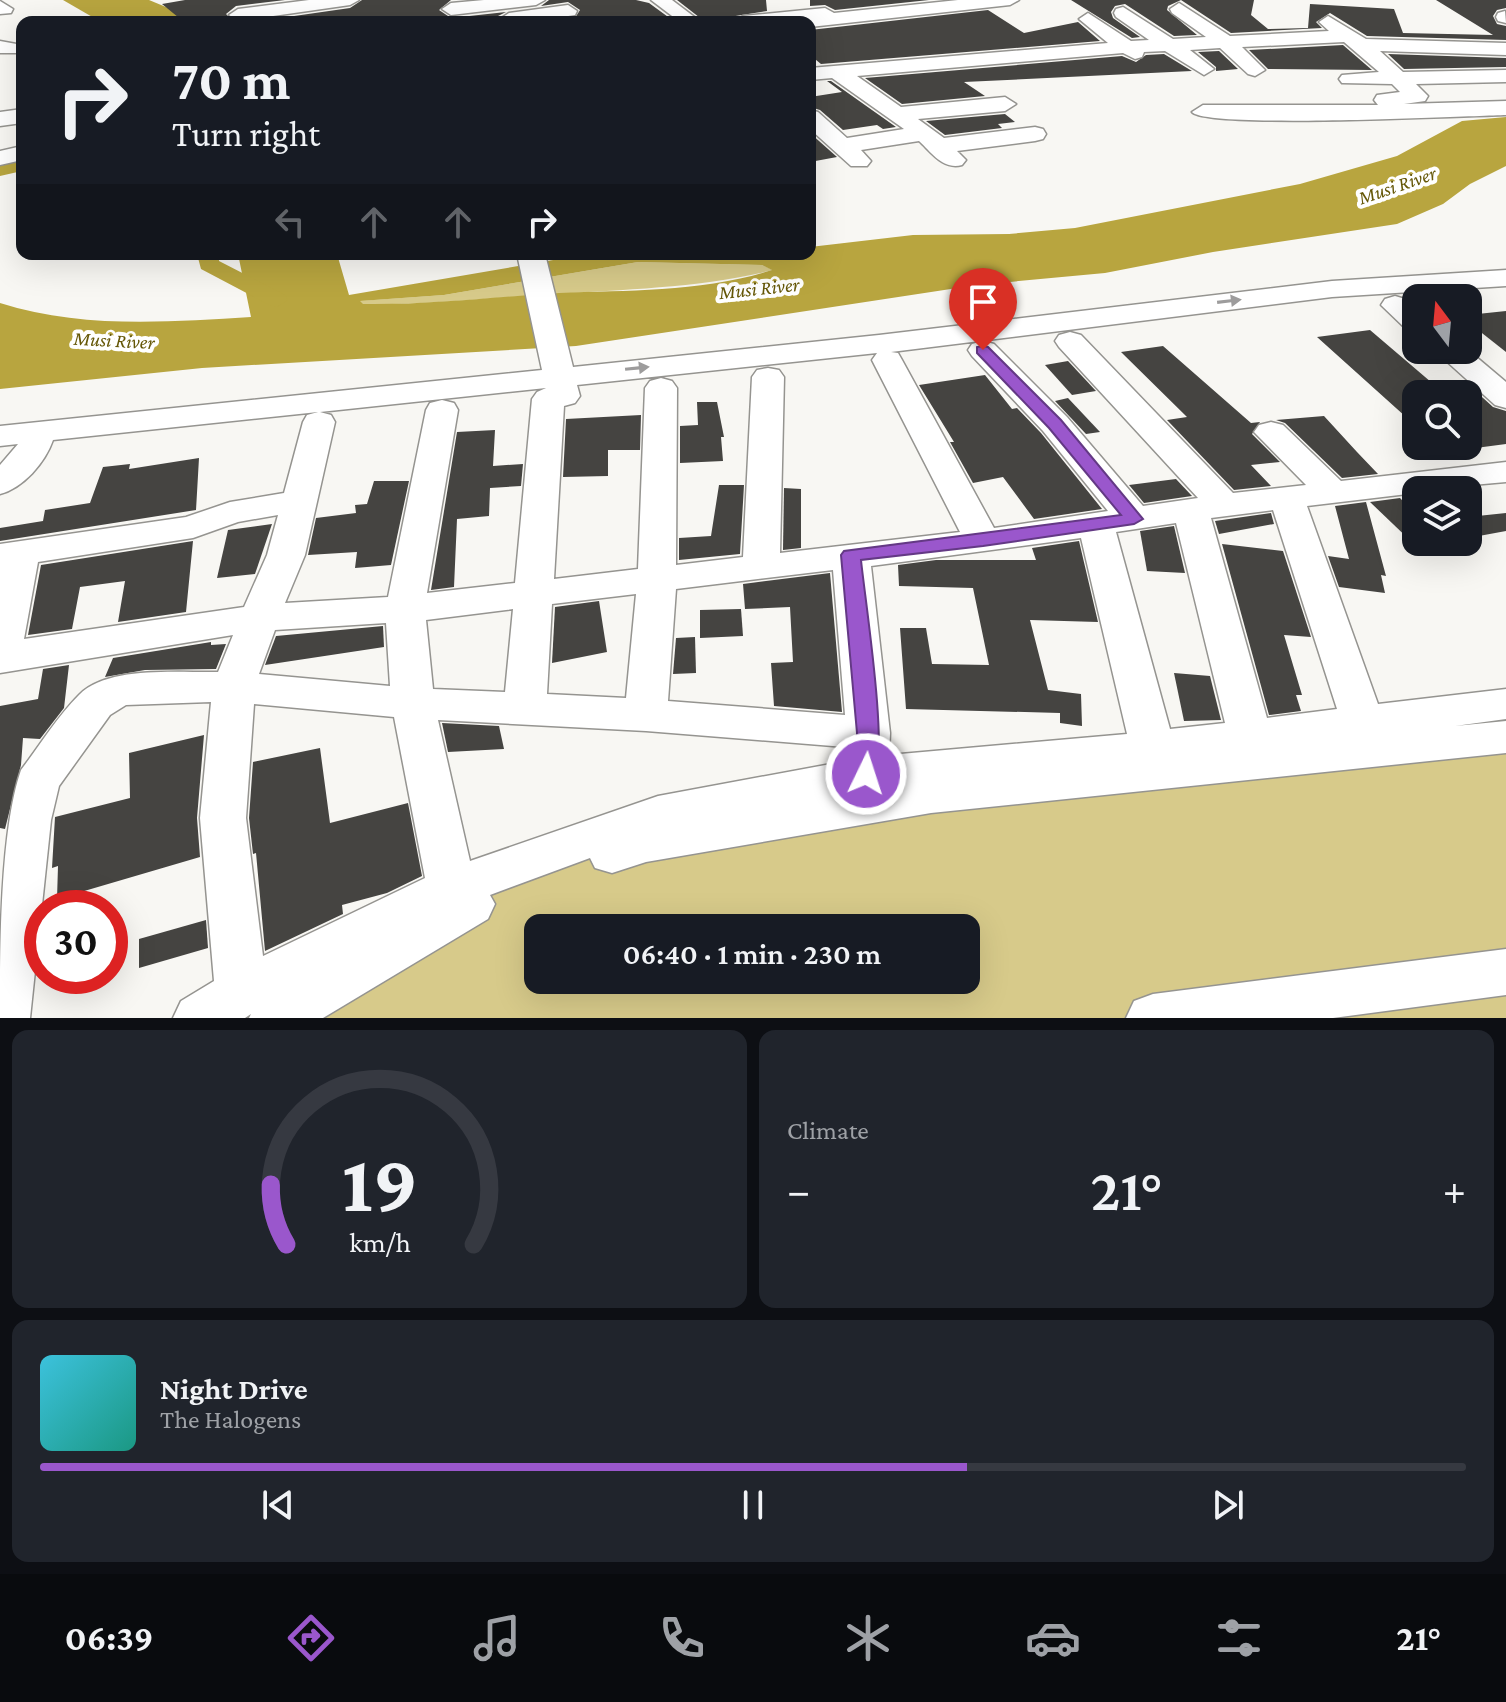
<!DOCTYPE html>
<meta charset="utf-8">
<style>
:root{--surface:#171b24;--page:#20242c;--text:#f1f3f6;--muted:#9ea1a6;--line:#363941;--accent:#9a57cc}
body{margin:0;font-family:"Crimson Pro",serif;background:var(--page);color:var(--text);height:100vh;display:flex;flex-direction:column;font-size:30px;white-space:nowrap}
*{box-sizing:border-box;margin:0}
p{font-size:26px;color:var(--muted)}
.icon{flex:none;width:44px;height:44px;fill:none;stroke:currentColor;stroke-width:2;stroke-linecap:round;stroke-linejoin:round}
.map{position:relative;height:1018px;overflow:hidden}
.sheet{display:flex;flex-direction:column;gap:12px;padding:12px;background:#0d0f14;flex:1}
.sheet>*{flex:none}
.hud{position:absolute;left:16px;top:16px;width:800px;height:244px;border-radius:16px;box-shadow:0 8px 32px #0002;background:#171b24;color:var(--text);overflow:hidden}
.needle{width:52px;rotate:344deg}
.controls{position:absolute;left:1402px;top:284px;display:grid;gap:16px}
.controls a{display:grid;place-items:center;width:80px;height:80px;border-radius:16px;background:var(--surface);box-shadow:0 8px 32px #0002;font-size:40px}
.speed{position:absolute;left:24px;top:890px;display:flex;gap:16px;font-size:40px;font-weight:700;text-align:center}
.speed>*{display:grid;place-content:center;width:104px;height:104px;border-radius:50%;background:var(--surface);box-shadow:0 8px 32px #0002;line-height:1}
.speed .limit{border:12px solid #d22;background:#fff;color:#111}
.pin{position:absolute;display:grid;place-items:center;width:68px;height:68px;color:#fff;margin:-82px -34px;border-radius:50% 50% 50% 0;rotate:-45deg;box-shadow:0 0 8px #0007}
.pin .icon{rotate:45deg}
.me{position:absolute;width:88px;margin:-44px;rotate:4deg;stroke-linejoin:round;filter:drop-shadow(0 0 6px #0008)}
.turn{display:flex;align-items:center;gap:28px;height:168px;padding:0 24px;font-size:36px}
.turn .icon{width:104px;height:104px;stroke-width:2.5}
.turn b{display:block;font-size:56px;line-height:68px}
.lanes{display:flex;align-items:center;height:76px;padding:0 24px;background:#0003;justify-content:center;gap:40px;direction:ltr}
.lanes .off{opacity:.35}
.big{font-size:60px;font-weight:600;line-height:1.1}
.sheet .tile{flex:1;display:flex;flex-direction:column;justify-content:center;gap:12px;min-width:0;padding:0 28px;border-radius:16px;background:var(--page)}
.sheet .dial{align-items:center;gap:0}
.dial svg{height:208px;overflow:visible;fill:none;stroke:var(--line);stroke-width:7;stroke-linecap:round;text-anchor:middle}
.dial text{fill:var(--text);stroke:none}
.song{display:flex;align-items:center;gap:24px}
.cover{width:96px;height:96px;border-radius:12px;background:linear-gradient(135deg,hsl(190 70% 55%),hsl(170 70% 35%))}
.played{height:8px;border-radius:4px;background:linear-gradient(90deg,var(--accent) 65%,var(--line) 65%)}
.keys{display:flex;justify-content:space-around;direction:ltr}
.heat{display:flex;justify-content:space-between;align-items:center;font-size:44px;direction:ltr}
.sheet .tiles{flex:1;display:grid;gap:12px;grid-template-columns:1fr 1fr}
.tile:last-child{grid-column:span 2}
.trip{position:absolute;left:524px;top:914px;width:456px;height:80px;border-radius:16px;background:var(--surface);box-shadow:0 8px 32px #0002;font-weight:600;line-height:80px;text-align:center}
.tabs{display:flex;height:128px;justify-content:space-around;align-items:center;background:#090b0e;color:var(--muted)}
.tabs .icon{width:56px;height:56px}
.tabs .active{color:var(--accent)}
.tabs b{font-size:36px;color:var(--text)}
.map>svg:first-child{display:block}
.green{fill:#d7ca8a;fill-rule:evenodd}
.water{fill:#b8a53f;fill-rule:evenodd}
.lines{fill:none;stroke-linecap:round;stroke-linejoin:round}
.canal{fill:#b8a53f;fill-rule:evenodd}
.building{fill:#454441}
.minor-casing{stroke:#959490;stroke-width:3}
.minor{fill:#fff;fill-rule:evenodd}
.oneway{fill:#9d9c9c}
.route{fill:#9a57cc;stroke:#643985;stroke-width:2}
.labels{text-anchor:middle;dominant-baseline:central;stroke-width:8;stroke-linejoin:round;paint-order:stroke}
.far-water-label{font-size:20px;font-style:italic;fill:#655707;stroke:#fff}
</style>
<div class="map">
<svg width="1506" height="1018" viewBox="0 0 1506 1018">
<rect width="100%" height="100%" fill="#f8f7f3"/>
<g class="green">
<path d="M638,262L762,265L773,270C700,288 628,289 553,294C489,298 427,305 362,304L359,301L444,295Z"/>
<path d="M1506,715V1018H219L549,855ZM538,928H966V980H538Z"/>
</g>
<g class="water">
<polygon points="63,0 149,0 202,22 101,22"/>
<path d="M1506,117V166L1470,184L1443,204L1397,224L1213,252L1105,273L977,285L576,346L202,368L0,389V303C81,329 168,322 251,317L238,254H337L349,295L588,254H810V247L913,235L1009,234L1075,228L1300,184L1397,156L1462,121ZM638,262L762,265L772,270C704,292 629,290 559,293C493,297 429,305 363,304L360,301L444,295Z"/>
</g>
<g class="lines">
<g class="canal">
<polygon points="22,159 22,171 0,176 0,164"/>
<polygon points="197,254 219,254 219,261 285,295 288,300 277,307 269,305 201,269"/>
</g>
</g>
<g class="building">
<polygon points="185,0 285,0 236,6 226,14 234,22 184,22 162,4"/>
<polygon points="362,0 451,0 439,10 451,18 506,12 498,16 498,22 252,22 350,8"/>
<polygon points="549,0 636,0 649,3 675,22 548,22 575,18 580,10 568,2 541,6"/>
<polygon points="677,0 766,0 767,11 704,21"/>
<polygon points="810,0 929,0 835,10 825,5 810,6"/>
<polygon points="1071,0 1254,0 1251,15 1268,29 1308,28 1310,4 1394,9 1403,33 1493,35 1436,0 1506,0 1506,8 1497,10 1493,16 1497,24 1506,26 1506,40 1367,36 1330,13 1316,22 1322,28 1231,33 1181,0 1168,6 1167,10 1197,35 1174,36 1125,4 1115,6 1111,12 1113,18 1140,37 1132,38"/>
<polygon points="988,10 1024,33 1078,22 1100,41 821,64 810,55 810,30"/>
<polygon points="1343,45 1372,70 1268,69 1249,50"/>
<polygon points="1219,51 1238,69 1216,71 1216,67 1198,52"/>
<polygon points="1164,54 1192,71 964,82 985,96 902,104 865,78 1122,56 1136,62 1146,55"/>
<polygon points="1388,54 1506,58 1506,67 1404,69"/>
<polygon points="827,81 831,81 896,127 883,129 877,125 843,130 820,110 810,107 810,97 842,92"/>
<polygon points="1005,114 1015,122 998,124 1002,128 945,135 926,121"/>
<polygon points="810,133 837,157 810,162"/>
<polygon points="1506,311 1506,352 1468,322 1468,315"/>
<polygon points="1370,330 1445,394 1416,394 1416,426 1317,337"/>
<polygon points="1163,346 1251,423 1260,422 1252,434 1280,462 1251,465 1271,486 1234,490 1167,420 1187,417 1121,352"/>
<polygon points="1068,361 1096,391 1072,395 1045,365"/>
<polygon points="985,375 1012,409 1017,408 1041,433 1102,509 1034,519 1003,477 973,483 950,442 954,442 919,385"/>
<polygon points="1468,388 1472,388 1493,407 1506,411 1506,444 1468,449"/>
<polygon points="1068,398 1100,432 1086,434 1055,401"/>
<polygon points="697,402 717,402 724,437 721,437 723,461 680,463 680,426 698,425"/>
<polygon points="641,415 640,450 608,450 608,476 563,477 566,419"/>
<polygon points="1324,416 1357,452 1378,474 1342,478 1285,423 1276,420"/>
<polygon points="495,430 493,466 523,464 521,486 490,488 489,516 457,519 454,587 431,590 457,432"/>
<polygon points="199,458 196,510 0,541 0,528 43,521 45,510 90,503 103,467 130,464 129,469"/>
<polygon points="1176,479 1192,496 1144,503 1129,485"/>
<polygon points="374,481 409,481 391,565 355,568 357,552 308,555 316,518 356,513 355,505 367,504"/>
<polygon points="719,485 744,485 740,554 679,560 679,538 711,536"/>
<polygon points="784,488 801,489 801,548 783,550"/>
<polygon points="1400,498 1416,515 1416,546 1370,502"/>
<polygon points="1366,502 1386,576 1381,575 1385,593 1339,587 1328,556 1349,559 1335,506"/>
<polygon points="1271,513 1274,524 1219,534 1215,521"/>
<polygon points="1506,513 1506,531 1468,538 1468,517"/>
<polygon points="272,524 255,574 217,578 228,530"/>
<polygon points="1174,526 1185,573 1147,571 1140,531"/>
<polygon points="193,541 186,612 118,622 125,581 80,587 72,629 28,635 41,565"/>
<polygon points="1079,541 1098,622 1030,620 1048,690 1081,694 1082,726 1060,723 1060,713 906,709 900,628 926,628 932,664 989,665 973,588 899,586 898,565 936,560 1036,560 1032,548"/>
<polygon points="1222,544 1283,551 1311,637 1284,635 1302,695 1296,695 1301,711 1269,715"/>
<polygon points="830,573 842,712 774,706 771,663 793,662 790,607 745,609 743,584"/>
<polygon points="599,601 607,652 552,663 555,607"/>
<polygon points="741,609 743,636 700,638 700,610"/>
<polygon points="383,626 384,647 265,665 276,636"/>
<polygon points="695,637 696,673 673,674 676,638"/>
<polygon points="211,642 211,645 226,644 216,669 145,670 105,677 113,658"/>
<polygon points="69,665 64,708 40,739 23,738 21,765 5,829 0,828 0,706 38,699 43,669"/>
<polygon points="1174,673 1210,676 1221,720 1184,721"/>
<polygon points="442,723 499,726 504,749 448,752"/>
<polygon points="204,735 197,818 200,857 57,899 58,866 52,868 55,817 130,798 129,753"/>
<polygon points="320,748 330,823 408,803 422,876 387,893 342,905 343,914 265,951 256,853 253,854 249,818 253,762"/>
<polygon points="206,920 208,948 139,968 139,939"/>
</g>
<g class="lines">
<defs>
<g id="minor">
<polygon points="309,0 359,0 350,5 238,21 229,15 238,9"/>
<polygon points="484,0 545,0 536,5 451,15 442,9 451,3"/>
<polygon points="651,0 672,0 701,22 680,22"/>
<polygon points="958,0 1019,0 1010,5 810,27 810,22 734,22 743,16 825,8 834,13"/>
<polygon points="0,1 13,9 11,13 0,14"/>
<path d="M1179,3L1230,36L1329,31L1319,22L1328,16L1366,39L1506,43V55L1380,51L1403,72L1506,70V82L1416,84L1428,96L1425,101L1404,104L1506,101V115C1467,116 1205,129 1192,112L1203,105H1378L1374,100L1377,95L1400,92L1392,84L1342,83L1339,79L1342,75L1379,72L1344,42L1242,47L1265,70L1255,76L1248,74L1220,48L1190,50L1214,69L1204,75L1165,51L1144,52L1142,57L1135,59L1123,53L857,76L901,107L1005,97L1016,104L1005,111L918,119L944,138L1035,127L1043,129L1046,134L1043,139L1035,141L957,151L966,160L962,165C943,170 932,153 919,141L861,150L871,161L867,166H851L810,129V110L818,112L847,138L904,129L832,78L810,80V68L1108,43L1079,19L1088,13L1131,41L1149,40L1116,17L1114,13L1116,9L1123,7L1173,39L1206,37L1172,13L1170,9Z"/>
<polygon points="568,5 577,11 575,15 528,22 502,22 500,19 509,13"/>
<polygon points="1505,11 1506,23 1498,21 1496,17 1498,13"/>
<polygon points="0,41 22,45 22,53 0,53"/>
<polygon points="22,109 22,123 0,126 0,112"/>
<polygon points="22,146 22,160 0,165 0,151"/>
<path d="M517,254H545L573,367L879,335L1332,281L1506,270V286L1332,297L891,352L898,353L902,360L994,528L1108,511L1043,431L972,356L968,350L972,344L983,341L994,344L1067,417L1143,506L1198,498L1059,347L1055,341L1059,335L1070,332L1081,335L1233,493L1306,485L1254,432L1259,425L1271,422L1283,425L1341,481L1506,462V482L1416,490V493L1307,506L1378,704L1506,689V719L1455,726L1506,721V753L931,813L646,862L612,873L595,868L590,858L490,895L495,904L488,919L323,1018H249L251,1014L245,1018H173L181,1001L214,981L200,818L211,702L126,705L110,715L59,786L51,820L30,1018H0C0,948 0,831 21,770C40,745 57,717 79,695C108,665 180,673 218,672L233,635L0,673V544L186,517L230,502L284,493L303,422L307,415L318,412L53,440C45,463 23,488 0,494V465L18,444L0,446V426L542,370ZM877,353L872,360L960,532L780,553L784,377L779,370L768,368L757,370L752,377L743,557L676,565L677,388L672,381L661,378L650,381L645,388L638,569L554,579L564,406L575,403L580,396L577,385ZM546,388L537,392L532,399L515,583L427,593L458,410L454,403L442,400L430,403L426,410L388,597L285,603L305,555L335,422L331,415L320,412ZM1273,510L1337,709L1267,718L1211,518ZM278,515L267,555L244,607L24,639L38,562L193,538L238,522ZM1176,523L1225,723L1170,729L1116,532ZM1081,538L1127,734L889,755L890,733L871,566ZM833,570L845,715L668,701L676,589ZM636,594L626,698L547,694L552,604ZM513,609L505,692L433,689L426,620ZM386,623L390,686L259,674L275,630ZM254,704L394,717L425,878L263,956L246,818ZM438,720L646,731L845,747L847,761L658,796L470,861Z"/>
<polygon points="1395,296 1405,299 1416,308 1416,332 1406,329 1381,305 1385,299"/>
<polygon points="1434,350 1468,350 1506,382 1506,408 1495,405"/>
<polygon points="1506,949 1506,995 1333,1018 1126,1018 1134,1001 1153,994"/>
</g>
</defs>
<use href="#minor" class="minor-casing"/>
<use href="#minor" class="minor"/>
</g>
<defs><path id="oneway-solid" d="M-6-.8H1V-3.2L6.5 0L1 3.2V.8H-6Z" transform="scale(2)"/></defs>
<g class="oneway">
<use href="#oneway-solid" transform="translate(1229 301) rotate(-7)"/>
<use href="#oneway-solid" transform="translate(637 368) rotate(-6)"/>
</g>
<path class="route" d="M983,346L988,347L1061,420L1143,519L1134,524L983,546L861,560C865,600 889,752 874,780L866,782L858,780L854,774L857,733L841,555L844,551L1121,515L1049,428L977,353V347Z"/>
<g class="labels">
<g class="far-water-label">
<text transform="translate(1397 185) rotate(-19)">Musi River</text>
<text transform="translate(759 288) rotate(-6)">Musi River</text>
<text transform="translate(114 340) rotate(3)">Musi River</text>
</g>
</g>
</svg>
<div class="controls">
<a><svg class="needle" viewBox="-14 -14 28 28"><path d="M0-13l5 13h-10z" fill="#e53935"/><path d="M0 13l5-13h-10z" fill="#9ea1a6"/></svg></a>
<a><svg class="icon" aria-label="search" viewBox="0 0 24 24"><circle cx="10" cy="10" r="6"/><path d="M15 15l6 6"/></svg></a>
<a><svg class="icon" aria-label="layers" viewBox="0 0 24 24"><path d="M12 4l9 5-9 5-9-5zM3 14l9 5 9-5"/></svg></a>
</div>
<div class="speed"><div class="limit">30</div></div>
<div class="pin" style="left:983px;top:350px;background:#d93025"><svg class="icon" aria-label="arrive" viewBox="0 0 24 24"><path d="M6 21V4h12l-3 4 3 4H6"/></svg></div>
<svg class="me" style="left:866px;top:774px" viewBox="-20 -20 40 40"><circle r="17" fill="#9a57cc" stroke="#fff" stroke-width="3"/><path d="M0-11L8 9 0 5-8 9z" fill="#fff"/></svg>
<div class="trip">06:40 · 1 min · 230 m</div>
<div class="hud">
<div class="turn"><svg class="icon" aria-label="right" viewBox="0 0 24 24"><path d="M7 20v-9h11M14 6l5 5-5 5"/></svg><div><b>70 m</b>Turn right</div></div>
<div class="lanes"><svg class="icon off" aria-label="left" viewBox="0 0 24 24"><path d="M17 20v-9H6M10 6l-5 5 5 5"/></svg><svg class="icon off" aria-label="ahead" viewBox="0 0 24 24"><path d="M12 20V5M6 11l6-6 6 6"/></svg><svg class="icon off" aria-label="ahead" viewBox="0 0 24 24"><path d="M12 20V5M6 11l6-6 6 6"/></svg><svg class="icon" aria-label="right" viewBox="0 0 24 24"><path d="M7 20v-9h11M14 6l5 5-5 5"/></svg></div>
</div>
</div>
<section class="sheet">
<div class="tiles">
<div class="tile dial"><svg viewBox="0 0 100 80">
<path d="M14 69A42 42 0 1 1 86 69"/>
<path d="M14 69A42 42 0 0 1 8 46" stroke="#9a57cc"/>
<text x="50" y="56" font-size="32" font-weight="700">19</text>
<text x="50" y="72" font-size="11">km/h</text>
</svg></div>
<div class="tile"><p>Climate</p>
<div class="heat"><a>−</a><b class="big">21°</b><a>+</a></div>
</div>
<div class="tile">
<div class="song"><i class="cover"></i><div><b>Night Drive</b><p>The Halogens</p></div></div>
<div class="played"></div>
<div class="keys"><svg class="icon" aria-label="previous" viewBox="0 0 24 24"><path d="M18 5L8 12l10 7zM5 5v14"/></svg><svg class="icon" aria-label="pause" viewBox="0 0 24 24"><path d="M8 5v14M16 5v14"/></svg><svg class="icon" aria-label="next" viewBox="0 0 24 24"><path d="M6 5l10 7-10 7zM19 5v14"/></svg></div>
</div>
</div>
</section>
<nav class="tabs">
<b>06:39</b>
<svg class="icon active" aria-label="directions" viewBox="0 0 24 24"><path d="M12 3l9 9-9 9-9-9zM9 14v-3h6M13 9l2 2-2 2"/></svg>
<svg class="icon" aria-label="music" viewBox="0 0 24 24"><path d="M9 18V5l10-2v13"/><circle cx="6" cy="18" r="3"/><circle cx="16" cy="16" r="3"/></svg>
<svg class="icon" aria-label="phone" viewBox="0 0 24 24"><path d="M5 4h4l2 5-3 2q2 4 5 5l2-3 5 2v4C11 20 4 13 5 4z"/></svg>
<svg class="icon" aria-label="climate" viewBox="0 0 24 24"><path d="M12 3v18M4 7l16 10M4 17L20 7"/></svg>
<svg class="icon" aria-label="car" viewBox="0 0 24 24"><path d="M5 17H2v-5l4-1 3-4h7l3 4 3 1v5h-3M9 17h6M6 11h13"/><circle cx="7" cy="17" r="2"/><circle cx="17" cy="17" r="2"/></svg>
<svg class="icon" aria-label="filters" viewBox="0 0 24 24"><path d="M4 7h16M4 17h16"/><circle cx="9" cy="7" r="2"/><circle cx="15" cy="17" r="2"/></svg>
<b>21°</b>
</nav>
